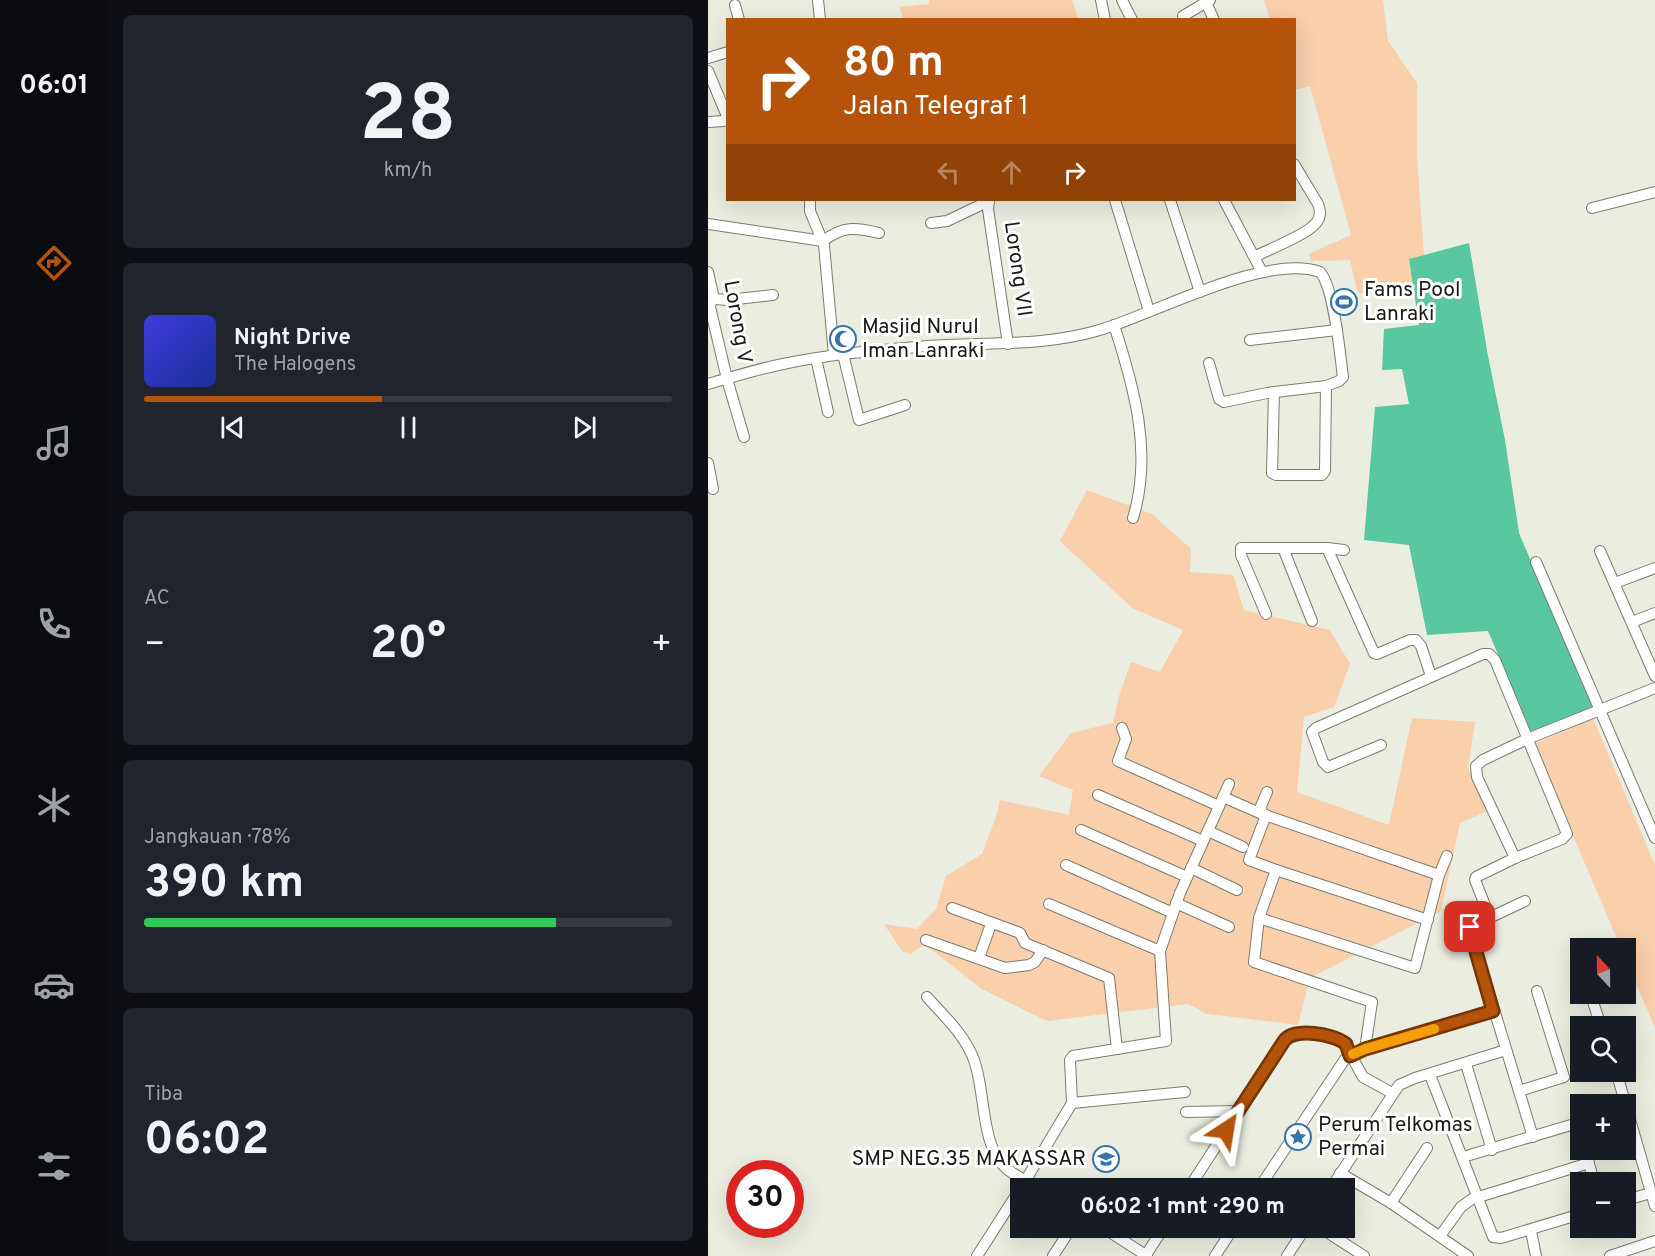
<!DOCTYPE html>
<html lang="id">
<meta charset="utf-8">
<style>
:root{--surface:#171b24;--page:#20242c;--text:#f1f3f6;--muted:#9ea1a6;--line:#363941;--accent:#b45309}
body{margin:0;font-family:Overpass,sans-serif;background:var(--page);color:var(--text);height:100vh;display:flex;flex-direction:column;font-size:22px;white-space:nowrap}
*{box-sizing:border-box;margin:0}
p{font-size:20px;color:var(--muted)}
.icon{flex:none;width:33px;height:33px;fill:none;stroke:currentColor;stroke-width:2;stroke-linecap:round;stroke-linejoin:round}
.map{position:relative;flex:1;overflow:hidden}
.sheet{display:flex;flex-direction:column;gap:15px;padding:15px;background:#0d0f14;width:600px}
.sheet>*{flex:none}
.top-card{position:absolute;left:18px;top:18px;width:570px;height:183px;border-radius:0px;box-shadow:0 6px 24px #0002;background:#b45309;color:#fff;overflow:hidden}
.needle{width:39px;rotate:338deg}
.buttons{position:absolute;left:862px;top:938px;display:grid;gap:12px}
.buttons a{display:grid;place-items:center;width:66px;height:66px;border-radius:0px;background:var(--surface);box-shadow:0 6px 24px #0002;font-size:30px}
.speed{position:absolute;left:18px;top:1160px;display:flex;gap:12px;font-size:30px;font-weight:700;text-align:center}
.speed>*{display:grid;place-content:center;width:78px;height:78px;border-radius:50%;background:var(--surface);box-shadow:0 6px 24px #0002;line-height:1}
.speed .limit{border:9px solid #d22;background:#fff;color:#111}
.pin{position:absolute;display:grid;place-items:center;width:51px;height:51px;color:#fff;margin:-26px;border-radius:12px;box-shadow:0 3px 9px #0006}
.me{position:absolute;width:66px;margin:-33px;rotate:33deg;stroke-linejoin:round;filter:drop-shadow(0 0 4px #0008)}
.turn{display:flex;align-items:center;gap:21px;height:126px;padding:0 18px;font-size:27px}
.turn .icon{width:78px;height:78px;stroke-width:2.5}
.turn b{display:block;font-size:42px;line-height:51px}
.lanes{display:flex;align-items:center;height:57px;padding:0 18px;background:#0003;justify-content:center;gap:30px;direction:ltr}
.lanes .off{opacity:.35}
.big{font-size:45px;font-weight:700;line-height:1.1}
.sheet .widget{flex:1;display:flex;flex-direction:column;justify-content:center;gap:9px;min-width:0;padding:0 21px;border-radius:9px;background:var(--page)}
.sheet .dial{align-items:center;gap:0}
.dial b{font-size:78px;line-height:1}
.song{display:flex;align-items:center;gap:18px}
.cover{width:72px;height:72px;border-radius:9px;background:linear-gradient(135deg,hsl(240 70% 55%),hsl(230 70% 35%))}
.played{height:6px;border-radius:3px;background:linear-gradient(90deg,var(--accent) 45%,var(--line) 45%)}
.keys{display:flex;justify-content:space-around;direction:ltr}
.heat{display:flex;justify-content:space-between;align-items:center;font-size:33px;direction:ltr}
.charge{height:9px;border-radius:4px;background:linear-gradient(90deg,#34c759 78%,var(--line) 0)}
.trip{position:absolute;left:302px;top:1178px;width:345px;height:60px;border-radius:0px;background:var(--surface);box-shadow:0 6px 24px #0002;font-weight:700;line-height:60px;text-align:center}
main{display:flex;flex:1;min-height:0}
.tab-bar{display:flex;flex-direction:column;width:108px;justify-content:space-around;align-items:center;background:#090b0e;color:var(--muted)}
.tab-bar .icon{width:42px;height:42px}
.tab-bar .current{color:var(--accent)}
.tab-bar b{font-size:27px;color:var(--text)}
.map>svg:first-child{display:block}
.green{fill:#f9cfac}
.water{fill:#59c7a0}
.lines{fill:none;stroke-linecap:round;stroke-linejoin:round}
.street-casing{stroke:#7b7d71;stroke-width:12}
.street{stroke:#fff;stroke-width:10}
.route-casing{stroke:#753606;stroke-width:15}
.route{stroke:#b45309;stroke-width:10}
.slow{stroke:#f59e0b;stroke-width:10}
.labels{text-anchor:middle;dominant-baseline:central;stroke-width:6;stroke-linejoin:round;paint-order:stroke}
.street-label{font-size:21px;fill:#1a1b16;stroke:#fff}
.poi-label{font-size:21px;fill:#1a1b16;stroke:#fff;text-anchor:start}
</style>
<main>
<nav class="tab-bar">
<b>06:01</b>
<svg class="icon current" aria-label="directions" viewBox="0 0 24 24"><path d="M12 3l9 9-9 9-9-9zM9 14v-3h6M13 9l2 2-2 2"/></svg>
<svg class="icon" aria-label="music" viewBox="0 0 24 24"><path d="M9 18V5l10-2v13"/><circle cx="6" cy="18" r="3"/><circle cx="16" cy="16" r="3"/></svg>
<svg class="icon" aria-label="phone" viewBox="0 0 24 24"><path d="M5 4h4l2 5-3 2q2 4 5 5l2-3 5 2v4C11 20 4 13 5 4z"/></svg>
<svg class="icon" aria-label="climate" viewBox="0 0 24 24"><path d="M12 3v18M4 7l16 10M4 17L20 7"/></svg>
<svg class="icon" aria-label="car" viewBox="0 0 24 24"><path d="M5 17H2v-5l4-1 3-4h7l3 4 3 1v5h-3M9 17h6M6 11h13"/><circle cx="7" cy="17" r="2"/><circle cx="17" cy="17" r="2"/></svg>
<svg class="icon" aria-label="filters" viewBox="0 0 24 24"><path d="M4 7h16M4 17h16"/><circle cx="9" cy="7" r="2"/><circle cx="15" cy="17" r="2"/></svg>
</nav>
<section class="sheet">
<div class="widget dial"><b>28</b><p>km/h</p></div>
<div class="widget">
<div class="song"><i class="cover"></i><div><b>Night Drive</b><p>The Halogens</p></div></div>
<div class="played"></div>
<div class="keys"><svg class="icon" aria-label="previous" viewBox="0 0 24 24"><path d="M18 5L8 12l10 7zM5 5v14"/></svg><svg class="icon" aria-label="pause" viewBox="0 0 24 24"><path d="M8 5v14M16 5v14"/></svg><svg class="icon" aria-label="next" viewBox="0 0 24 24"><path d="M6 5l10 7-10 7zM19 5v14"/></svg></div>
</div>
<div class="widget"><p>AC</p>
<div class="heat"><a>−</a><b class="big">20°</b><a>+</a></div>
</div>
<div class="widget"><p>Jangkauan · 78%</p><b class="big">390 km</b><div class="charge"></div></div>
<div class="widget"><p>Tiba</p><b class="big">06:02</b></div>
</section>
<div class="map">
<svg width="947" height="1256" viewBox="0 0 947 1256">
<rect width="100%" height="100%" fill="#eaeddf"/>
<g class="green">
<polygon points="221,0 364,0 370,19 195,19 192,7 221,4"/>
<polygon points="556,0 675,0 680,41 709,83 709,157 716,255 701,259 705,283 650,294 642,260 603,261 601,254 643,235 602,86 587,90 586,20 562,19"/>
<polygon points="379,490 444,514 483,549 482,572 525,575 536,610 622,630 642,664 626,707 596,717 589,792 681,825 704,718 767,722 760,768 780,811 752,823 733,911 602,978 590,1025 499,1014 480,1004 339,1021 274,989 216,944 203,954 194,951 176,924 209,929 228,909 238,876 274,854 290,811 292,800 361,815 365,790 331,776 363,733 405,723 411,696 423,662 452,672 475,630 424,608 352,541"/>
<polygon points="885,718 947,865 947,1028 918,960 918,948 913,948 826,744"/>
</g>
<polygon class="water" points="761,243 780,356 797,440 811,533 885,708 823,732 780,631 719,635 701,545 656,540 667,407 701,404 694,369 674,370 676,329 711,325 701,259"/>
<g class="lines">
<defs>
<g id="street">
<polyline points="110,0 112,20"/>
<polyline points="393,0 397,20"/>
<polyline points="414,0 424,20"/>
<polyline points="497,0 506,20"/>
<polyline points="27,5 31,20"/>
<polyline points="477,20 475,16 502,0"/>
<polyline points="0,58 20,52"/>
<polyline points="0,71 19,116 16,121 0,122"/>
<polyline points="102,200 102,211 116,245 126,355"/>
<polyline points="281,200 280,209 300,344"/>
<polyline points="407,200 441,311"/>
<polyline points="462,200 492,292"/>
<polyline points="516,200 554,272"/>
<polyline points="884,208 947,192"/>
<polyline points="223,223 239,221 281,201"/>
<path d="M0,224L115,241C135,226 147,227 171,233"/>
<path d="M548,256C562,249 600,234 608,223C613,217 613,211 610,204L586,164"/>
<polyline points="0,272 6,299 3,301 2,307 19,379 36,437"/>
<polyline points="6,299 20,300 65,295"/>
<path d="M406,325C426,387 445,453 425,518"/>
<polyline points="542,340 629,330"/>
<polyline points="135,354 151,420 197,405"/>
<polyline points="108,358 120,412"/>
<polyline points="501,363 511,399 516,402 559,393 618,386"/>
<path d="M0,384C25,377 49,369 75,364C122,354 171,350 219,346C279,342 338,347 395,329C450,312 559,253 612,272C626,287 632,355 635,377L631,381L618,386L617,471L614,475H568L564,473L566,392"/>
<polyline points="0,463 5,489"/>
<polyline points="575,548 604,621"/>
<polyline points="619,548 666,653 669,654 702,640 708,640 713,646 723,676"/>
<polyline points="892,551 947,676"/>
<polyline points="828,562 947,838"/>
<polyline points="907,583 947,568"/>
<polyline points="558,614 533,555 533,548 619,548 636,550"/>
<polyline points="924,622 947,613"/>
<polyline points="414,728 418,739 410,761 511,806"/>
<polyline points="673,745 620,767 615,762 604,732 608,728 775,654 781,654 787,660 859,834 854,839 807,858 768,877 767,880 782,918"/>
<polyline points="559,792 553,806 554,814 731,875 707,968 551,918 568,870 720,920"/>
<polyline points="390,795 495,841"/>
<polyline points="515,797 554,814"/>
<polyline points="558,815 541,860 568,870"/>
<polyline points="373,830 479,877"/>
<polyline points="500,831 535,847"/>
<polyline points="807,858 769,777 768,766 775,760 819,739 947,688"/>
<polyline points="358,865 465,913"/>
<polyline points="483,868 529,890"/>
<polyline points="731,875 739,856"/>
<polyline points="817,901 764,926 762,931 825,1137"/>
<polyline points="468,903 521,927"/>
<polyline points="341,904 452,951"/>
<polyline points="244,908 312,933 317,943 401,978 409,1049"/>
<polyline points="551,918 546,962 664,1002 657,1049"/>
<polyline points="218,940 297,968 321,965 327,962 335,950"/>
<polyline points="271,958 283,924"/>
<polyline points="882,993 893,1026"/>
<path d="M219,997C236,1016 257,1035 266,1060C278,1092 272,1147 299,1169C309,1177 321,1182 332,1188"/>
<polyline points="758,1064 784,1150"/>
<polyline points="908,1071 947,1206"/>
<polyline points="722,1075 785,1237 793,1238 873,1214"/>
<polyline points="811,1091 856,1077 829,991"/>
<polyline points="364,1103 477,1092"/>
<polyline points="478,1112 530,1111"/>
<polyline points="869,1124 873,1137"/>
<polyline points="877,1149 886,1182"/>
<polyline points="755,1157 873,1122"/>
<polyline points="632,1173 683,1203 760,1256"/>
<polyline points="313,1188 364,1103 362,1060 365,1056 458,1041 452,951 472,893 521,784"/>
<path d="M481,1188L576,1041C587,1025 620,1035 635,1041L655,1077L684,1093"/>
<polyline points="551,1188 637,1059 657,1049 785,1011"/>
<polyline points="623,1188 691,1085 707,1078 798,1050"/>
<polyline points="918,1200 943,1193"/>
<polyline points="683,1203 719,1148"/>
<polyline points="394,1227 439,1256"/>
<polyline points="611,1227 656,1256"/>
<polyline points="823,1231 828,1256"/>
<polyline points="732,1236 753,1207 764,1199 881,1163"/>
<polyline points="438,1255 456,1227"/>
<polyline points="269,1256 312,1189"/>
<polyline points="345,1256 364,1227"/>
<polyline points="507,1256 526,1227"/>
<polyline points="579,1256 598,1227"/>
<polyline points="902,1256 947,1241"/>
</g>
</defs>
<use href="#street" class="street-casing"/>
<use href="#street" class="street"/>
</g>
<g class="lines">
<defs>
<path id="route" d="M518,1130L576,1041C586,1027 626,1034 638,1044L642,1056L657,1049L785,1011L762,931V927"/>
</defs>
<use href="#route" class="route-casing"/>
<use href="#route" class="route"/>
<polyline class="slow" points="645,1054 657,1049 726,1029"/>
</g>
<defs>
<symbol id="stadium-ring" viewBox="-11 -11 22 22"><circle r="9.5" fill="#fff" stroke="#3475ab" stroke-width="1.5"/><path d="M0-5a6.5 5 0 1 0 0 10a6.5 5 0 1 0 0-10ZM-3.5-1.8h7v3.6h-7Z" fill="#3475ab"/></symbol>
<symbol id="mosque-ring" viewBox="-11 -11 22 22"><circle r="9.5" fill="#fff" stroke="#3475ab" stroke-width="1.5"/><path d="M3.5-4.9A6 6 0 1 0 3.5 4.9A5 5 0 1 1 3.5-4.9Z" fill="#3475ab"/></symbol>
<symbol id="sight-ring" viewBox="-11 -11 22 22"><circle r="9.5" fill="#fff" stroke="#3475ab" stroke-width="1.5"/><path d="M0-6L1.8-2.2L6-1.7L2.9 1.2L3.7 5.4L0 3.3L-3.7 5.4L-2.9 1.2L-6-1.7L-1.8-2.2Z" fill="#3475ab"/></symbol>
<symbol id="school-ring" viewBox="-11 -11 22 22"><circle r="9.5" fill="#fff" stroke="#3475ab" stroke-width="1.5"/><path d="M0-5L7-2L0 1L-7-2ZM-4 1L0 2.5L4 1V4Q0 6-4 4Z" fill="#3475ab"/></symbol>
</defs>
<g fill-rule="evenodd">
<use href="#stadium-ring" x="621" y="287" width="30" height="30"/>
<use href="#mosque-ring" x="120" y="324" width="30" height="30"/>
<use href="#sight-ring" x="575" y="1122" width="30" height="30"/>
<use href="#school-ring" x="383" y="1144" width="30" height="30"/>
</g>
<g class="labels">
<g class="street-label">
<text transform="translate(309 269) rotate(82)">Lorong VII</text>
<text transform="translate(29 322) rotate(80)">Lorong V</text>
</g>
<g class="poi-label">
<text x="656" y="290">Fams Pool<tspan x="656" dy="24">Lanraki</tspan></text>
<text x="154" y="327">Masjid Nurul<tspan x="154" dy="24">Iman Lanraki</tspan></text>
<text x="610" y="1125">Perum Telkomas<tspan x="610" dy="24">Permai</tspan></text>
<text x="378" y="1159" text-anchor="end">SMP NEG.35 MAKASSAR</text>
</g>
</g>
</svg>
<div class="buttons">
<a><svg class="needle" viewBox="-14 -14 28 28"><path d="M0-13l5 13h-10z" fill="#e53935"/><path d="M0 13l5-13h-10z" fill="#9ea1a6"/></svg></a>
<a><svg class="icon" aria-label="search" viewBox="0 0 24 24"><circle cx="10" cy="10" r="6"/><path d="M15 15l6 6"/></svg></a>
<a>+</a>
<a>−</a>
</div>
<div class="speed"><div class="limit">30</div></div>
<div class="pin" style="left:762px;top:927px;background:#d93025"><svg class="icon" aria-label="arrive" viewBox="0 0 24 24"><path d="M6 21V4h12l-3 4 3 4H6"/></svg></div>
<svg class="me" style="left:518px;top:1130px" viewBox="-20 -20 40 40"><path d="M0-17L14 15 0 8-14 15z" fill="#b45309" stroke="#fff" stroke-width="4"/></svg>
<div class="trip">06:02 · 1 mnt · 290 m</div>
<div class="top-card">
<div class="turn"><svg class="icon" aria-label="right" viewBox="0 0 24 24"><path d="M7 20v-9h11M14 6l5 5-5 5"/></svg><div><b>80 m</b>Jalan Telegraf 1</div></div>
<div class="lanes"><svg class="icon off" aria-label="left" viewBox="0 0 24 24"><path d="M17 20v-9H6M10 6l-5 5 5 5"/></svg><svg class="icon off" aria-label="ahead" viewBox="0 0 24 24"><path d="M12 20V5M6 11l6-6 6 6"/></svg><svg class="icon" aria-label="right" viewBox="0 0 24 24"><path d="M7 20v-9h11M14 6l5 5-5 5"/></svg></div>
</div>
</div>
</main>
